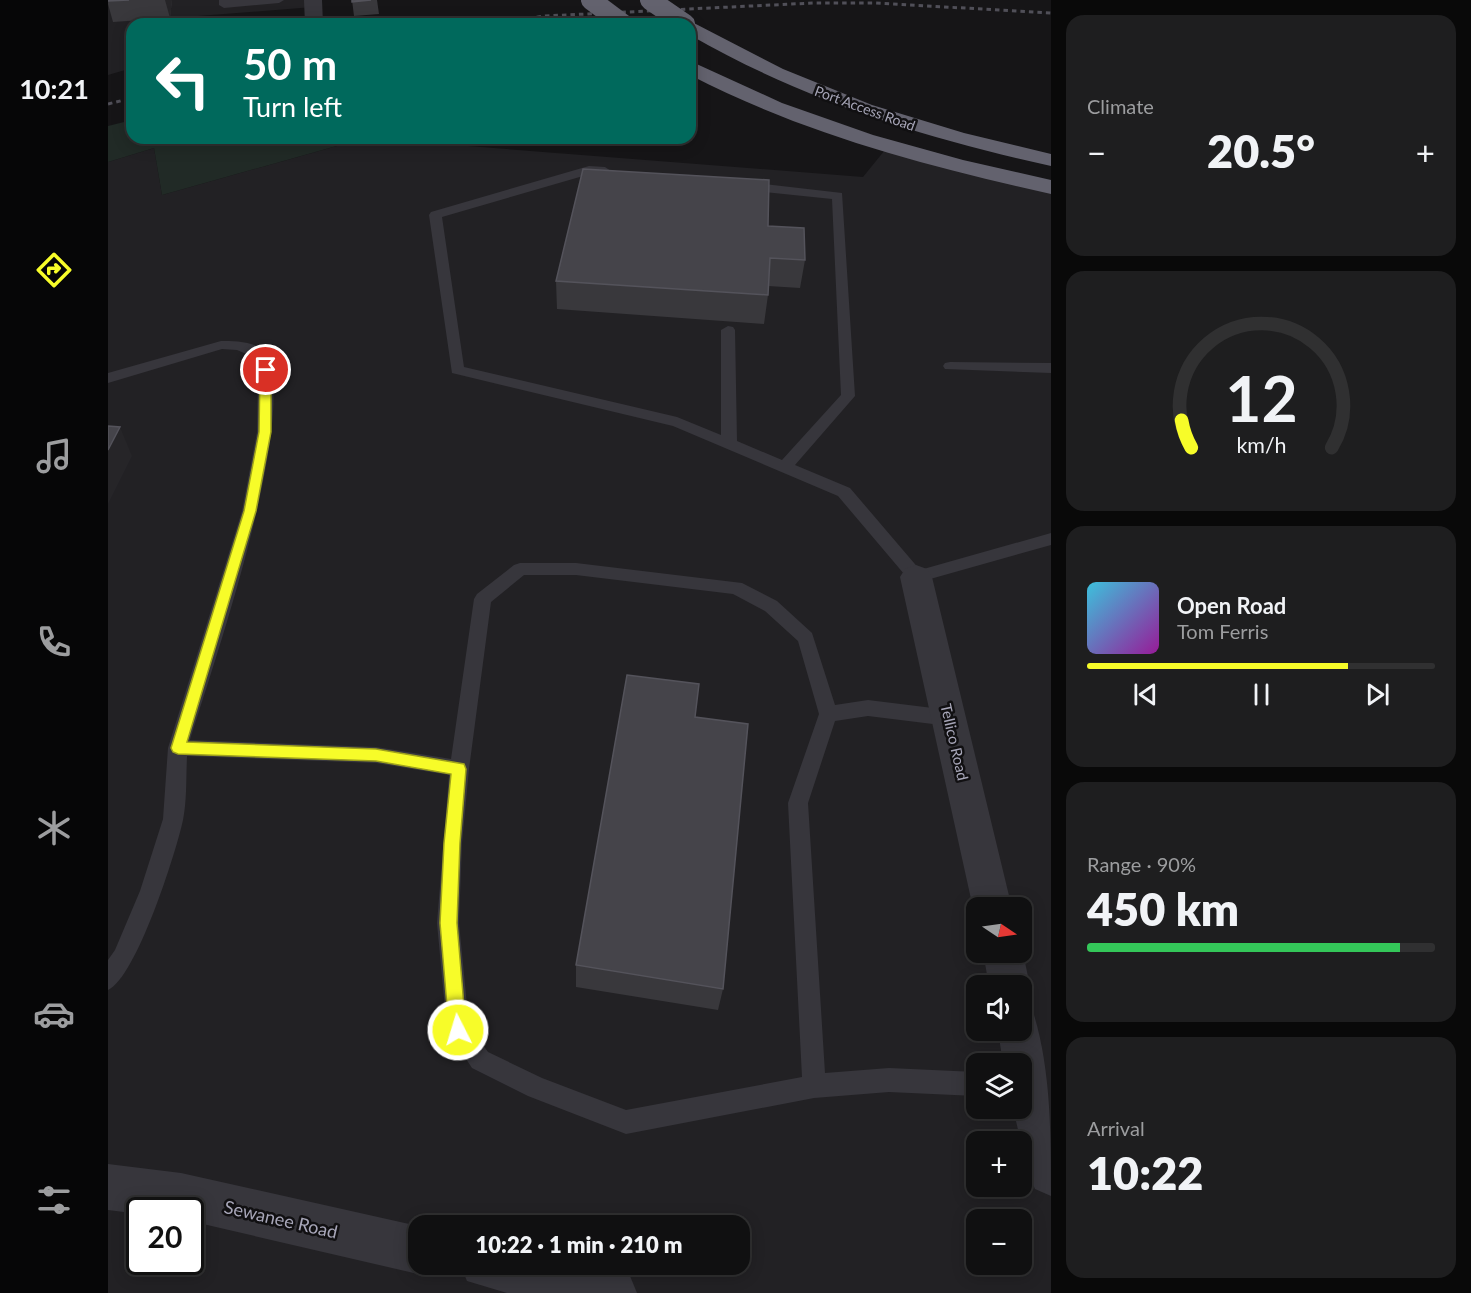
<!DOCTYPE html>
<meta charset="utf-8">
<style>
:root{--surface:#101011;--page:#1e1e1f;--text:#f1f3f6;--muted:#9c9d9f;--line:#303031;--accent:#f7fc29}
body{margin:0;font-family:Lato,sans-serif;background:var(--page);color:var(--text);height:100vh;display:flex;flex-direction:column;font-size:22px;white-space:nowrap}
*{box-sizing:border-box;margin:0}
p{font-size:20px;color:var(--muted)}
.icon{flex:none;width:33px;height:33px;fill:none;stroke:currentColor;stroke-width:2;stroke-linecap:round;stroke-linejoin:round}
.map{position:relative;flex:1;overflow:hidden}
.side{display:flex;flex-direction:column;gap:15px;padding:15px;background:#090909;width:420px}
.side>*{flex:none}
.guide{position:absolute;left:18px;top:18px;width:570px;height:126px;border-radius:18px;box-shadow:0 3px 15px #0003,0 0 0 2px var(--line);background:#00695c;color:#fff;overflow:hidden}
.needle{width:39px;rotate:103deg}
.tools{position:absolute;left:858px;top:897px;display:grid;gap:12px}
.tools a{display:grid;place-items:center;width:66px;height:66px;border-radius:12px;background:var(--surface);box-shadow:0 3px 15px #0003,0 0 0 2px var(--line);font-size:30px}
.speed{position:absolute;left:18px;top:1197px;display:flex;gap:12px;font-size:30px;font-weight:700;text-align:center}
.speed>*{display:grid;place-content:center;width:78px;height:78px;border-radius:50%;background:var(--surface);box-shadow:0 3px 15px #0003,0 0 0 2px var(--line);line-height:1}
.speed .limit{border:3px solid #111;border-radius:9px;background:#fff;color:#111}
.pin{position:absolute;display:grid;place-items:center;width:51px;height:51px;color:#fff;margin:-26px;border:3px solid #fff;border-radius:50%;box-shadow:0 2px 6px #0007}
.me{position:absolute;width:66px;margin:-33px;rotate:355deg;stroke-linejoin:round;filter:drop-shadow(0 0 4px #0008)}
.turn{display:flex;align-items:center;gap:21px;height:126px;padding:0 18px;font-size:27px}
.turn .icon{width:78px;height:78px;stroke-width:2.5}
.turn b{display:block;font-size:42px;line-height:51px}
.big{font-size:45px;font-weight:800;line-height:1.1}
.side .widget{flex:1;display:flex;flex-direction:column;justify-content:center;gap:9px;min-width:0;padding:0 21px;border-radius:18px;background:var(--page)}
.side .dial{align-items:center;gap:0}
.dial svg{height:156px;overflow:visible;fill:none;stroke:var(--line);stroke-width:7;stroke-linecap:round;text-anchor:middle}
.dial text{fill:var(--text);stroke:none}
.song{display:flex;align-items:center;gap:18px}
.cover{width:72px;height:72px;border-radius:9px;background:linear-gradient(135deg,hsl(190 70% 55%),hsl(300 70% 35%))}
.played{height:6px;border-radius:3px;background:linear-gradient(90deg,var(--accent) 75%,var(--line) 75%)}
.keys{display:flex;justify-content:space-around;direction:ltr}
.heat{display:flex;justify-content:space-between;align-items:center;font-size:33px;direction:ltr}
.charge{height:9px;border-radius:4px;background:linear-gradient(90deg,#34c759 90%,var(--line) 0)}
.trip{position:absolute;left:300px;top:1215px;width:342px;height:60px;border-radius:18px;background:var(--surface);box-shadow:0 3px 15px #0003,0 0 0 2px var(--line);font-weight:800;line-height:60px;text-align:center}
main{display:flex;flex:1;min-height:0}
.menu{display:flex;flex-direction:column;width:108px;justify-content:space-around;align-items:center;background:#060607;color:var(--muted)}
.menu .icon{width:42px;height:42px}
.menu .active{color:var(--accent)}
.menu b{font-size:27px;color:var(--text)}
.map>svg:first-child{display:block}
.built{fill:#222124;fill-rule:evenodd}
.green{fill:#212a26}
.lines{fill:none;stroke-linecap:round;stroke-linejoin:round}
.lane{fill:#37363c;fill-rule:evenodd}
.street{fill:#37363c;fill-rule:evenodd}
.highway{fill:#63626e;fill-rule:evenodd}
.rail{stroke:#504f58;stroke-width:3;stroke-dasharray:4.5 4;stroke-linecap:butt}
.highway-bridge{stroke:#63626e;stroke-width:20}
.wall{fill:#39383c}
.shaded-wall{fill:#262528}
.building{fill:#45444a;stroke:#54535b;stroke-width:1.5}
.route{fill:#f7fc29;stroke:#a1a41b;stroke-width:1.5}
.labels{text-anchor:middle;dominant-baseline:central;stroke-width:5;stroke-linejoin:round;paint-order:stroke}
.far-street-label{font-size:14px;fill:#a7a6b8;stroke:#111012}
.street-label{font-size:15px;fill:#a7a6b8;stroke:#111012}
.near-street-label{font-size:18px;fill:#a7a6b8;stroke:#111012}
</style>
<main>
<nav class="menu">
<b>10:21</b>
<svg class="icon active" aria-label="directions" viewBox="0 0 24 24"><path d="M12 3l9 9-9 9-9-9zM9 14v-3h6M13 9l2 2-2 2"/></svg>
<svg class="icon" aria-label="music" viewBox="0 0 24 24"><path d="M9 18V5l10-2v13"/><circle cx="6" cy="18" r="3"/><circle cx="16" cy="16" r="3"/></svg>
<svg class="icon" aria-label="phone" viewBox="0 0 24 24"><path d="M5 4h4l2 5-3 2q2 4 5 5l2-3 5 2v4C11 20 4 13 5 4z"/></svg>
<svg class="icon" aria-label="climate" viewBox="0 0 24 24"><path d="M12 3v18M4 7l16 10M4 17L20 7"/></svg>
<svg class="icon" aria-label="car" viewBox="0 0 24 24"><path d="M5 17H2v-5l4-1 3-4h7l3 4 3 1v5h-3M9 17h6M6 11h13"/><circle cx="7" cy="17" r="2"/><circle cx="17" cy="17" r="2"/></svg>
<svg class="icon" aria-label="filters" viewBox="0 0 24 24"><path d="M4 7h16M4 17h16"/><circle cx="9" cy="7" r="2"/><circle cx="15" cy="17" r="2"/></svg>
</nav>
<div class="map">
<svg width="943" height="1293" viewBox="0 0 943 1293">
<rect width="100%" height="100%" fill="#161517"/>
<g class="built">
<polygon points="0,0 205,0 205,7 65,18 65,24 24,24 24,68 0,75"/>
<path d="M257,138L755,177L781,145L943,187V1293H0V162L46,148L54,195ZM868,908H914V952H868ZM868,986H914V1030H868ZM868,1064H914V1108H868ZM868,1142H914V1186H868ZM32,1210H82V1262H32ZM868,1220H914V1264H868ZM310,1226H632V1264H310Z"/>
</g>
<polygon class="green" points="24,120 24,138 257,138 54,195 46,148 0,162 0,126"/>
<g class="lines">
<g class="lane">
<polygon points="111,0 176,0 171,3 116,8 111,5"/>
<polygon points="481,166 497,167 503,171 497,175 482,174 334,217 356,367 569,417 613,435 613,330 620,326 625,327 627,330 629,441 674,460 733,395 724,199 638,190 632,186 638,182 734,193 747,396 687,465 742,488 812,570 943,533 943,545 808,583 802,581 730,496 565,426 344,373 321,215 323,212"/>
<path d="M113,341C125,341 148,341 156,352C195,407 103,671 82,740L268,747L343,759L366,599L369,594L406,565L412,563H468L634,583L669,601L704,633L727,705L760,700L841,710L848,713L850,718L848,723L841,726L760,716L727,721L700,803L717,1073L781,1068L868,1072V1096L781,1092L706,1098L518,1134L420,1096L364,1068L339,1030L329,923L341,775L268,763L79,756C78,777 79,800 75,820C68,853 28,978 0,990V960L7,950L32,891L55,819L60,748L134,511L149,432L150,370L143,356L129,350L114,349L0,383V373ZM416,575H468L625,594L657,611L690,641L711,714L680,803L694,1077L518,1110L434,1078L380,1052L361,1026L351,923L354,843L361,769L383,602Z"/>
<polygon points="842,362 943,363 943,373 837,369 835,366 837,363"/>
</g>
<g class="street">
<polygon points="196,0 214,0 215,24 197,24"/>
<polygon points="808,565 819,569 824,577 904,908 868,908 868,915 865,908 792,577 797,569"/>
<polygon points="914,948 922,986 916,1000 914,1001 914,986 881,986 875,952 914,952"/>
<path d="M914,1010L926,1015C943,1071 943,1136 943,1196L927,1189L920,1173L905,1108H914V1064H895L890,1030H914Z"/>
<polygon points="0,1164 73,1173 310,1226 310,1264 328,1264 310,1274 82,1221 82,1210 32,1210 32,1214 0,1210"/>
<polygon points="352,1264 485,1264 522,1276 529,1293 399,1293 359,1281"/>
</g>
<g class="highway">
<path d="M582,21L675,69L764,105L856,133L943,154V166C816,138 695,100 582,35V24H575Z"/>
<path d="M582,61L674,103L765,135L855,160L943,180V194C818,166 696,134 582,75Z"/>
</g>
<g class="rail">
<polyline points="378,24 437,16 705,3 768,3 943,13"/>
<polyline points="0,104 24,98"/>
</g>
<g class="highway-bridge">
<polyline points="483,0 515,24"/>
<polyline points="542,0 577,24"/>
</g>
</g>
<g class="wall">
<polygon points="0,0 64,0 62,18 5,22 0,4"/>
<polygon points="244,0 269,0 271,14 246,16"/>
<polygon points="660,226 697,260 692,288 660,286 660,295 656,324 449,309 448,281"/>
<polygon points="587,717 615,989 610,1010 468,987 468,965"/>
</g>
<g class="shaded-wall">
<polygon points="57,0 64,0 62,18"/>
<polygon points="12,427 24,456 0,504 0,450"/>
</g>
<g class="building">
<polygon points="0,0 21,0 0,1"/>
<polygon points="244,0 263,0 244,2"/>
<polygon points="475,169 661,180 660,226 696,228 697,260 662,258 660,295 448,281"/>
<polygon points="0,426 12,427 0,450"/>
<polygon points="519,675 591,684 587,717 640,724 615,989 468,965"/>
</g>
<polygon class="route" points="158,366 163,370 163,432 148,511 79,742 268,749 356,764 358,769 352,843 349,923 358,1030 356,1036 350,1039 344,1036 341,1030 332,923 336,843 343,774 268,761 70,754 65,752 63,748 136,511 151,432 152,370"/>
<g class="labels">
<g class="far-street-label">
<text transform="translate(757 108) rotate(20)">Port Access Road</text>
</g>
<g class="street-label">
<text transform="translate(847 742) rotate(77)">Tellico Road</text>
</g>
<g class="near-street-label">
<text transform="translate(173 1219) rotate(13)">Sewanee Road</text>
</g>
</g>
</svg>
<div class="tools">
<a><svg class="needle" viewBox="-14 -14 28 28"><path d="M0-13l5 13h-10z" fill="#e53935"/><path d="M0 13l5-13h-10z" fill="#9c9d9f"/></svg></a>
<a><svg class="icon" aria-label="sound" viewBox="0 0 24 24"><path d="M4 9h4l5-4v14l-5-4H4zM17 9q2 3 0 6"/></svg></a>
<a><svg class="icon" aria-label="layers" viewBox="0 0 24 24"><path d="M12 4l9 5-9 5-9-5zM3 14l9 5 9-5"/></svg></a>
<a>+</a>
<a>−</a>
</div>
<div class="speed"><div class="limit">20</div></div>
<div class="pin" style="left:158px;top:370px;background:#d93025"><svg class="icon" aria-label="arrive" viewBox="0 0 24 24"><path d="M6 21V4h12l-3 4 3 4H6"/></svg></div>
<svg class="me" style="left:350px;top:1030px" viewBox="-20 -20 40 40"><circle r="17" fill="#f7fc29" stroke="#fff" stroke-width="3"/><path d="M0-11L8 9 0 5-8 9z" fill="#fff"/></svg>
<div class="trip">10:22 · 1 min · 210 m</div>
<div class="guide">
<div class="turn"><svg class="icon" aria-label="left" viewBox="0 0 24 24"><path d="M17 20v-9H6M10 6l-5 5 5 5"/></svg><div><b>50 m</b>Turn left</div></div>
</div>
</div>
<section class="side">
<div class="widget"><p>Climate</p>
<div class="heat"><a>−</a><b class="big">20.5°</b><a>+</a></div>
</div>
<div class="widget dial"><svg viewBox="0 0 100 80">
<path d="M14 69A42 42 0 1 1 86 69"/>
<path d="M14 69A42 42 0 0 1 9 55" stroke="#f7fc29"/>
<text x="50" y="56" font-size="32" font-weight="700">12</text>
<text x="50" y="72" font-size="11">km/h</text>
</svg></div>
<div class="widget">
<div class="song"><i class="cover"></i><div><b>Open Road</b><p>Tom Ferris</p></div></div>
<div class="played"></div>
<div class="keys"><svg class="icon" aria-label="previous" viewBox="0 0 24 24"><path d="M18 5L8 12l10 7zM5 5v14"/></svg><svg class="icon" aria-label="pause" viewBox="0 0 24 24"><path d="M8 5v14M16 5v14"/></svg><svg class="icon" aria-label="next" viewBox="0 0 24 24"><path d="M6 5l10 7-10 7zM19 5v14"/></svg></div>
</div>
<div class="widget"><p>Range · 90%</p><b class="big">450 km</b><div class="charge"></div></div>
<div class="widget"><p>Arrival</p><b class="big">10:22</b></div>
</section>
</main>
